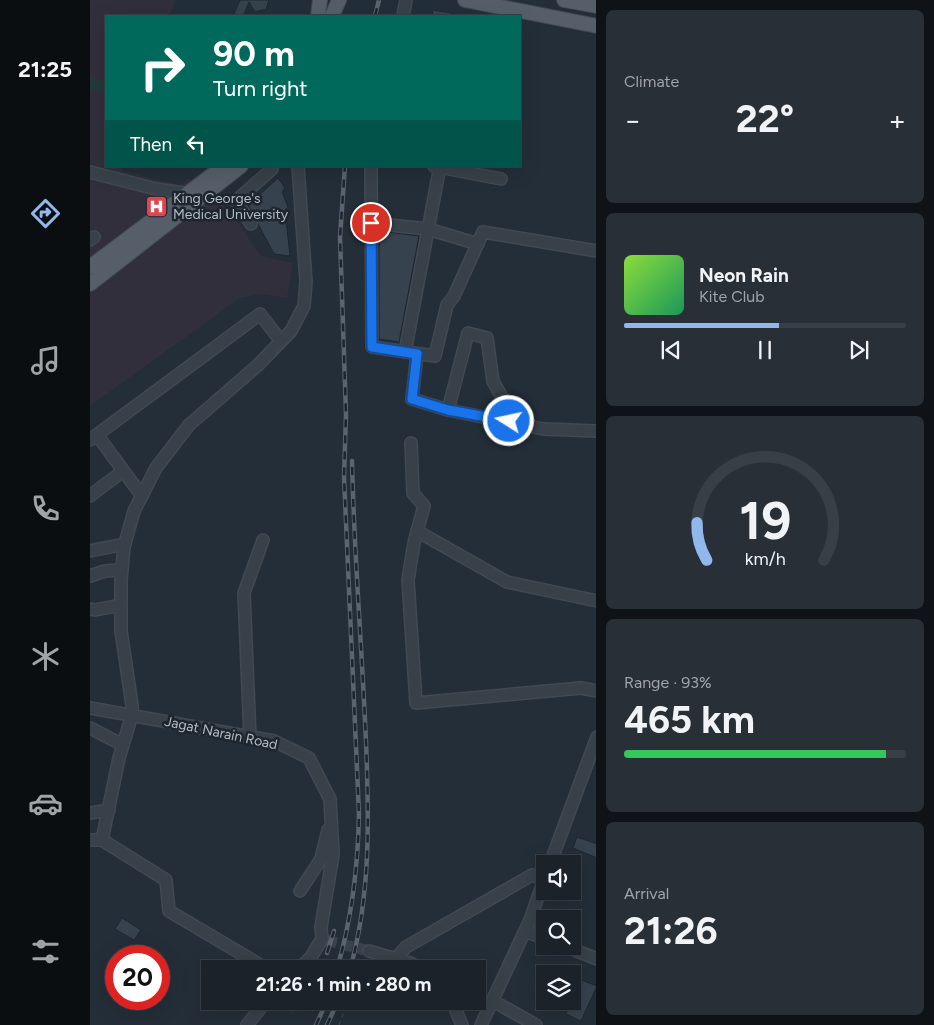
<!DOCTYPE html>
<meta charset="utf-8">
<style>
:root{--surface:#1b222a;--page:#282f36;--text:#f1f3f6;--muted:#a0a4a8;--line:#393f47;--accent:#90b8ed}
body{margin:0;font-family:Figtree,sans-serif;background:var(--page);color:var(--text);height:100vh;display:flex;flex-direction:column;font-size:19px;white-space:nowrap}
*{box-sizing:border-box;margin:0}
p{font-size:16px;color:var(--muted)}
.icon{flex:none;width:28px;height:28px;fill:none;stroke:currentColor;stroke-width:2;stroke-linecap:round;stroke-linejoin:round}
.map{position:relative;flex:1;overflow:hidden}
.details{display:flex;flex-direction:column;gap:10px;padding:10px;background:#0f1317;width:338px}
.details>*{flex:none}
.banner{position:absolute;left:15px;top:15px;width:416px;height:152px;border-radius:0px;box-shadow:0 5px 20px #0002,0 0 0 1px var(--line);background:#00695c;color:#fff;overflow:hidden}
.fabs{position:absolute;left:446px;top:855px;display:grid;gap:10px}
.fabs a{display:grid;place-items:center;width:45px;height:45px;border-radius:0px;background:var(--surface);box-shadow:0 5px 20px #0002,0 0 0 1px var(--line);font-size:25px}
.speed{position:absolute;left:15px;top:945px;display:flex;gap:10px;font-size:25px;font-weight:700;text-align:center}
.speed>*{display:grid;place-content:center;width:65px;height:65px;border-radius:50%;background:var(--surface);box-shadow:0 5px 20px #0002,0 0 0 1px var(--line);line-height:1}
.speed .limit{border:8px solid #d22;background:#fff;color:#111}
.pin{position:absolute;display:grid;place-items:center;width:42px;height:42px;color:#fff;margin:-21px;border:2px solid #fff;border-radius:50%;box-shadow:0 1px 5px #0007}
.me{position:absolute;width:55px;margin:-28px;rotate:280deg;stroke-linejoin:round;filter:drop-shadow(0 0 4px #0008)}
.turn{display:flex;align-items:center;gap:18px;height:105px;padding:0 25px;font-size:22px}
.turn .icon{width:65px;height:65px;stroke-width:2.5}
.turn b{display:block;font-size:35px;line-height:42px}
.then{display:flex;align-items:center;height:48px;padding:0 25px;background:#0003;gap:10px;font-size:19px}
.big{font-size:38px;font-weight:700;line-height:1.1}
.details .widget{flex:1;display:flex;flex-direction:column;justify-content:center;gap:8px;min-width:0;padding:0 18px;border-radius:8px;background:var(--page)}
.details .dial{align-items:center;gap:0}
.dial svg{height:130px;overflow:visible;fill:none;stroke:var(--line);stroke-width:7;stroke-linecap:round;text-anchor:middle}
.dial text{fill:var(--text);stroke:none}
.song{display:flex;align-items:center;gap:15px}
.cover{width:60px;height:60px;border-radius:8px;background:linear-gradient(135deg,hsl(90 70% 55%),hsl(150 70% 35%))}
.played{height:5px;border-radius:2px;background:linear-gradient(90deg,var(--accent) 55%,var(--line) 55%)}
.keys{display:flex;justify-content:space-around;direction:ltr}
.heat{display:flex;justify-content:space-between;align-items:center;font-size:28px;direction:ltr}
.charge{height:8px;border-radius:4px;background:linear-gradient(90deg,#34c759 93%,var(--line) 0)}
.trip{position:absolute;left:111px;top:960px;width:285px;height:50px;border-radius:0px;background:var(--surface);box-shadow:0 5px 20px #0002,0 0 0 1px var(--line);font-weight:700;line-height:50px;text-align:center}
main{display:flex;flex:1;min-height:0}
.menu{display:flex;flex-direction:column;width:90px;justify-content:space-around;align-items:center;background:#0b0e11;color:var(--muted)}
.menu .icon{width:35px;height:35px}
.menu .active{color:var(--accent)}
.menu b{font-size:22px;color:var(--text)}
.map>svg:first-child{display:block}
.medical{fill:#302f3b}
.grass{fill:#263839}
.building{fill:#37424f;stroke:#1f2730}
.lines{fill:none;stroke-linecap:round;stroke-linejoin:round}
.minor-tunnel{stroke:#39434d;stroke-width:11;stroke-dasharray:11 5.5;stroke-linecap:butt}
.minor-casing{stroke:#414952;stroke-width:14}
.major-casing{stroke:#414952;stroke-width:16}
.path{stroke:#3f5152;stroke-width:1;stroke-dasharray:4 4;stroke-linecap:butt}
.minor{stroke:#384049;stroke-width:11}
.major{stroke:#565f69;stroke-width:14}
.rail-casing{stroke:#5a646f;stroke-width:4.5}
.rail{stroke:#1d252e;stroke-width:2.5;stroke-dasharray:8;stroke-linecap:butt}
.route-casing{stroke:#114b97;stroke-width:12}
.route{stroke:#1a73e8;stroke-width:9}
.labels{text-anchor:middle;dominant-baseline:central;stroke-width:5;stroke-linejoin:round;paint-order:stroke}
.poi-label{font-size:14px;fill:#b3bbc5;stroke:#1d252e;text-anchor:start}
.street-label{font-size:14px;fill:#b3bbc5;stroke:#1d252e}
</style>
<main>
<nav class="menu">
<b>21:25</b>
<svg class="icon active" aria-label="directions" viewBox="0 0 24 24"><path d="M12 3l9 9-9 9-9-9zM9 14v-3h6M13 9l2 2-2 2"/></svg>
<svg class="icon" aria-label="music" viewBox="0 0 24 24"><path d="M9 18V5l10-2v13"/><circle cx="6" cy="18" r="3"/><circle cx="16" cy="16" r="3"/></svg>
<svg class="icon" aria-label="phone" viewBox="0 0 24 24"><path d="M5 4h4l2 5-3 2q2 4 5 5l2-3 5 2v4C11 20 4 13 5 4z"/></svg>
<svg class="icon" aria-label="climate" viewBox="0 0 24 24"><path d="M12 3v18M4 7l16 10M4 17L20 7"/></svg>
<svg class="icon" aria-label="car" viewBox="0 0 24 24"><path d="M5 17H2v-5l4-1 3-4h7l3 4 3 1v5h-3M9 17h6M6 11h13"/><circle cx="7" cy="17" r="2"/><circle cx="17" cy="17" r="2"/></svg>
<svg class="icon" aria-label="filters" viewBox="0 0 24 24"><path d="M4 7h16M4 17h16"/><circle cx="9" cy="7" r="2"/><circle cx="15" cy="17" r="2"/></svg>
</nav>
<div class="map">
<svg width="507" height="1025" viewBox="0 0 507 1025">
<rect width="100%" height="100%" fill="#242e38"/>
<polygon class="medical" points="0,0 86,0 79,16 16,16 16,166 33,166 32,171 91,185 99,178 127,198 143,215 171,256 203,263 197,298 170,294 150,298 0,406"/>
<polygon class="grass" points="0,77 16,81 15,93 0,89"/>
<g class="building">
<polygon points="150,0 179,0 176,9 165,12 159,2 153,16 143,16"/>
<polygon points="343,10 362,13 362,16 342,16"/>
<polygon points="188,178 195,188 192,192 198,207 195,210 200,256 184,254 158,205"/>
<polygon points="289,231 329,236 309,342 289,339"/>
<polygon points="487,837 507,844 507,858 483,848"/>
<polygon points="32,918 51,930 44,940 25,929"/>
<polygon points="491,980 507,986 491,1021 476,1014"/>
</g>
<g class="lines">
<polyline class="minor-tunnel" points="236,940 279,951"/>
<defs>
<g id="minor">
<polyline points="313,16 316,0"/>
<polyline points="281,166 282,347 345,356 357,305 364,296 393,232 507,251"/>
<polyline points="344,166 411,179"/>
<polyline points="0,172 66,189 101,194"/>
<polyline points="281,223 338,229 388,244"/>
<polyline points="161,224 146,201 182,169 181,166"/>
<polyline points="0,240 4,237"/>
<polyline points="315,352 350,166"/>
<polyline points="327,354 322,399 358,410 378,333 397,338 403,381 421,414 419,421"/>
<polyline points="358,410 454,429 507,431"/>
<polyline points="7,435 52,496"/>
<polyline points="0,440 170,314 191,341"/>
<polyline points="321,443 323,493 334,506 324,543 318,580 326,703 491,688 507,691"/>
<polyline points="0,496 33,471"/>
<polyline points="327,531 417,582 507,601"/>
<polyline points="0,551 35,544"/>
<polyline points="0,576 15,571 31,570"/>
<polyline points="0,609 5,610 31,605"/>
<polyline points="0,708 184,741 219,758 240,799 243,854 231,927 232,939"/>
<polyline points="0,728 33,745"/>
<polyline points="160,737 154,593 173,540"/>
<polyline points="0,813 19,810"/>
<polyline points="0,840 12,840 76,880 79,911 177,969"/>
<polyline points="12,840 29,758 42,715 42,705 31,631 31,580 34,547 44,511 66,468 99,425 168,365 201,331 214,306 216,282 208,166"/>
<polyline points="460,864 507,737"/>
<polyline points="210,891 231,859 238,830"/>
<polyline points="435,931 455,939"/>
<polyline points="474,946 507,959"/>
<polyline points="279,951 320,963 331,969"/>
<polyline points="305,959 316,947 442,875 454,879"/>
<polyline points="209,969 221,957 232,939"/>
<polyline points="362,1001 372,1025"/>
<polyline points="403,1001 446,1025"/>
<polyline points="157,1025 176,1001"/>
<polyline points="391,1025 440,920 455,877"/>
</g>
<g id="major">
<polyline points="375,0 507,26"/>
<polyline points="474,0 507,6"/>
<polyline points="228,16 230,0"/>
<polyline points="242,16 249,0"/>
<polyline points="0,267 134,166"/>
<polyline points="0,284 151,166"/>
</g>
</defs>
<use href="#minor" class="minor-casing"/>
<use href="#major" class="major-casing"/>
<g class="path">
<polyline points="202,1012 206,1001"/>
<polyline points="222,1012 225,1001"/>
<polyline points="249,1025 258,1001"/>
</g>
<use href="#minor" class="minor"/>
<use href="#major" class="major"/>
<defs>
<g id="rail">
<polyline points="285,16 289,0"/>
<polyline points="237,953 244,931"/>
<path d="M247,969C262,918 268,867 269,814L254,477L256,414L250,237L255,166"/>
<path d="M260,969C281,896 279,817 276,742C272,648 264,555 262,461"/>
<polyline points="226,1025 237,1001"/>
<polyline points="237,1025 248,1001"/>
</g>
</defs>
<use href="#rail" class="rail-casing"/>
<use href="#rail" class="rail"/>
</g>
<g class="lines">
<defs>
<polyline id="route" points="281,223 282,347 327,354 322,399 358,410 419,421"/>
</defs>
<use href="#route" class="route-casing"/>
<use href="#route" class="route"/>
</g>
<defs>
<symbol id="hospital-square" viewBox="-11 -11 22 22"><rect x="-9" y="-9" width="18" height="18" rx="4" fill="#e0444e" stroke="#1d252e"/><path d="M-5-5h3v3.5h4V-5h3V5h-3V1.5h-4V5h-3Z" fill="#fff"/></symbol>
</defs>
<g fill-rule="evenodd">
<use href="#hospital-square" x="54" y="194" width="25" height="25"/>
</g>
<g class="labels">
<g class="poi-label">
<text x="83" y="198">King George's<tspan x="83" dy="16">Medical University</tspan></text>
</g>
<g class="street-label">
<text transform="translate(131 733) rotate(12)">Jagat Narain Road</text>
</g>
</g>
</svg>
<div class="fabs">
<a><svg class="icon" aria-label="sound" viewBox="0 0 24 24"><path d="M4 9h4l5-4v14l-5-4H4zM17 9q2 3 0 6"/></svg></a>
<a><svg class="icon" aria-label="search" viewBox="0 0 24 24"><circle cx="10" cy="10" r="6"/><path d="M15 15l6 6"/></svg></a>
<a><svg class="icon" aria-label="layers" viewBox="0 0 24 24"><path d="M12 4l9 5-9 5-9-5zM3 14l9 5 9-5"/></svg></a>
</div>
<div class="speed"><div class="limit">20</div></div>
<div class="pin" style="left:281px;top:223px;background:#d93025"><svg class="icon" aria-label="arrive" viewBox="0 0 24 24"><path d="M6 21V4h12l-3 4 3 4H6"/></svg></div>
<svg class="me" style="left:419px;top:421px" viewBox="-20 -20 40 40"><circle r="17" fill="#1a73e8" stroke="#fff" stroke-width="3"/><path d="M0-11L8 9 0 5-8 9z" fill="#fff"/></svg>
<div class="trip">21:26 · 1 min · 280 m</div>
<div class="banner">
<div class="turn"><svg class="icon" aria-label="right" viewBox="0 0 24 24"><path d="M7 20v-9h11M14 6l5 5-5 5"/></svg><div><b>90 m</b>Turn right</div></div>
<div class="then">Then<svg class="icon" aria-label="left" viewBox="0 0 24 24"><path d="M17 20v-9H6M10 6l-5 5 5 5"/></svg></div>
</div>
</div>
<section class="details">
<div class="widget"><p>Climate</p>
<div class="heat"><a>−</a><b class="big">22°</b><a>+</a></div>
</div>
<div class="widget">
<div class="song"><i class="cover"></i><div><b>Neon Rain</b><p>Kite Club</p></div></div>
<div class="played"></div>
<div class="keys"><svg class="icon" aria-label="previous" viewBox="0 0 24 24"><path d="M18 5L8 12l10 7zM5 5v14"/></svg><svg class="icon" aria-label="pause" viewBox="0 0 24 24"><path d="M8 5v14M16 5v14"/></svg><svg class="icon" aria-label="next" viewBox="0 0 24 24"><path d="M6 5l10 7-10 7zM19 5v14"/></svg></div>
</div>
<div class="widget dial"><svg viewBox="0 0 100 80">
<path d="M14 69A42 42 0 1 1 86 69"/>
<path d="M14 69A42 42 0 0 1 8 46" stroke="#90b8ed"/>
<text x="50" y="56" font-size="32" font-weight="700">19</text>
<text x="50" y="72" font-size="11">km/h</text>
</svg></div>
<div class="widget"><p>Range · 93%</p><b class="big">465 km</b><div class="charge"></div></div>
<div class="widget"><p>Arrival</p><b class="big">21:26</b></div>
</section>
</main>
